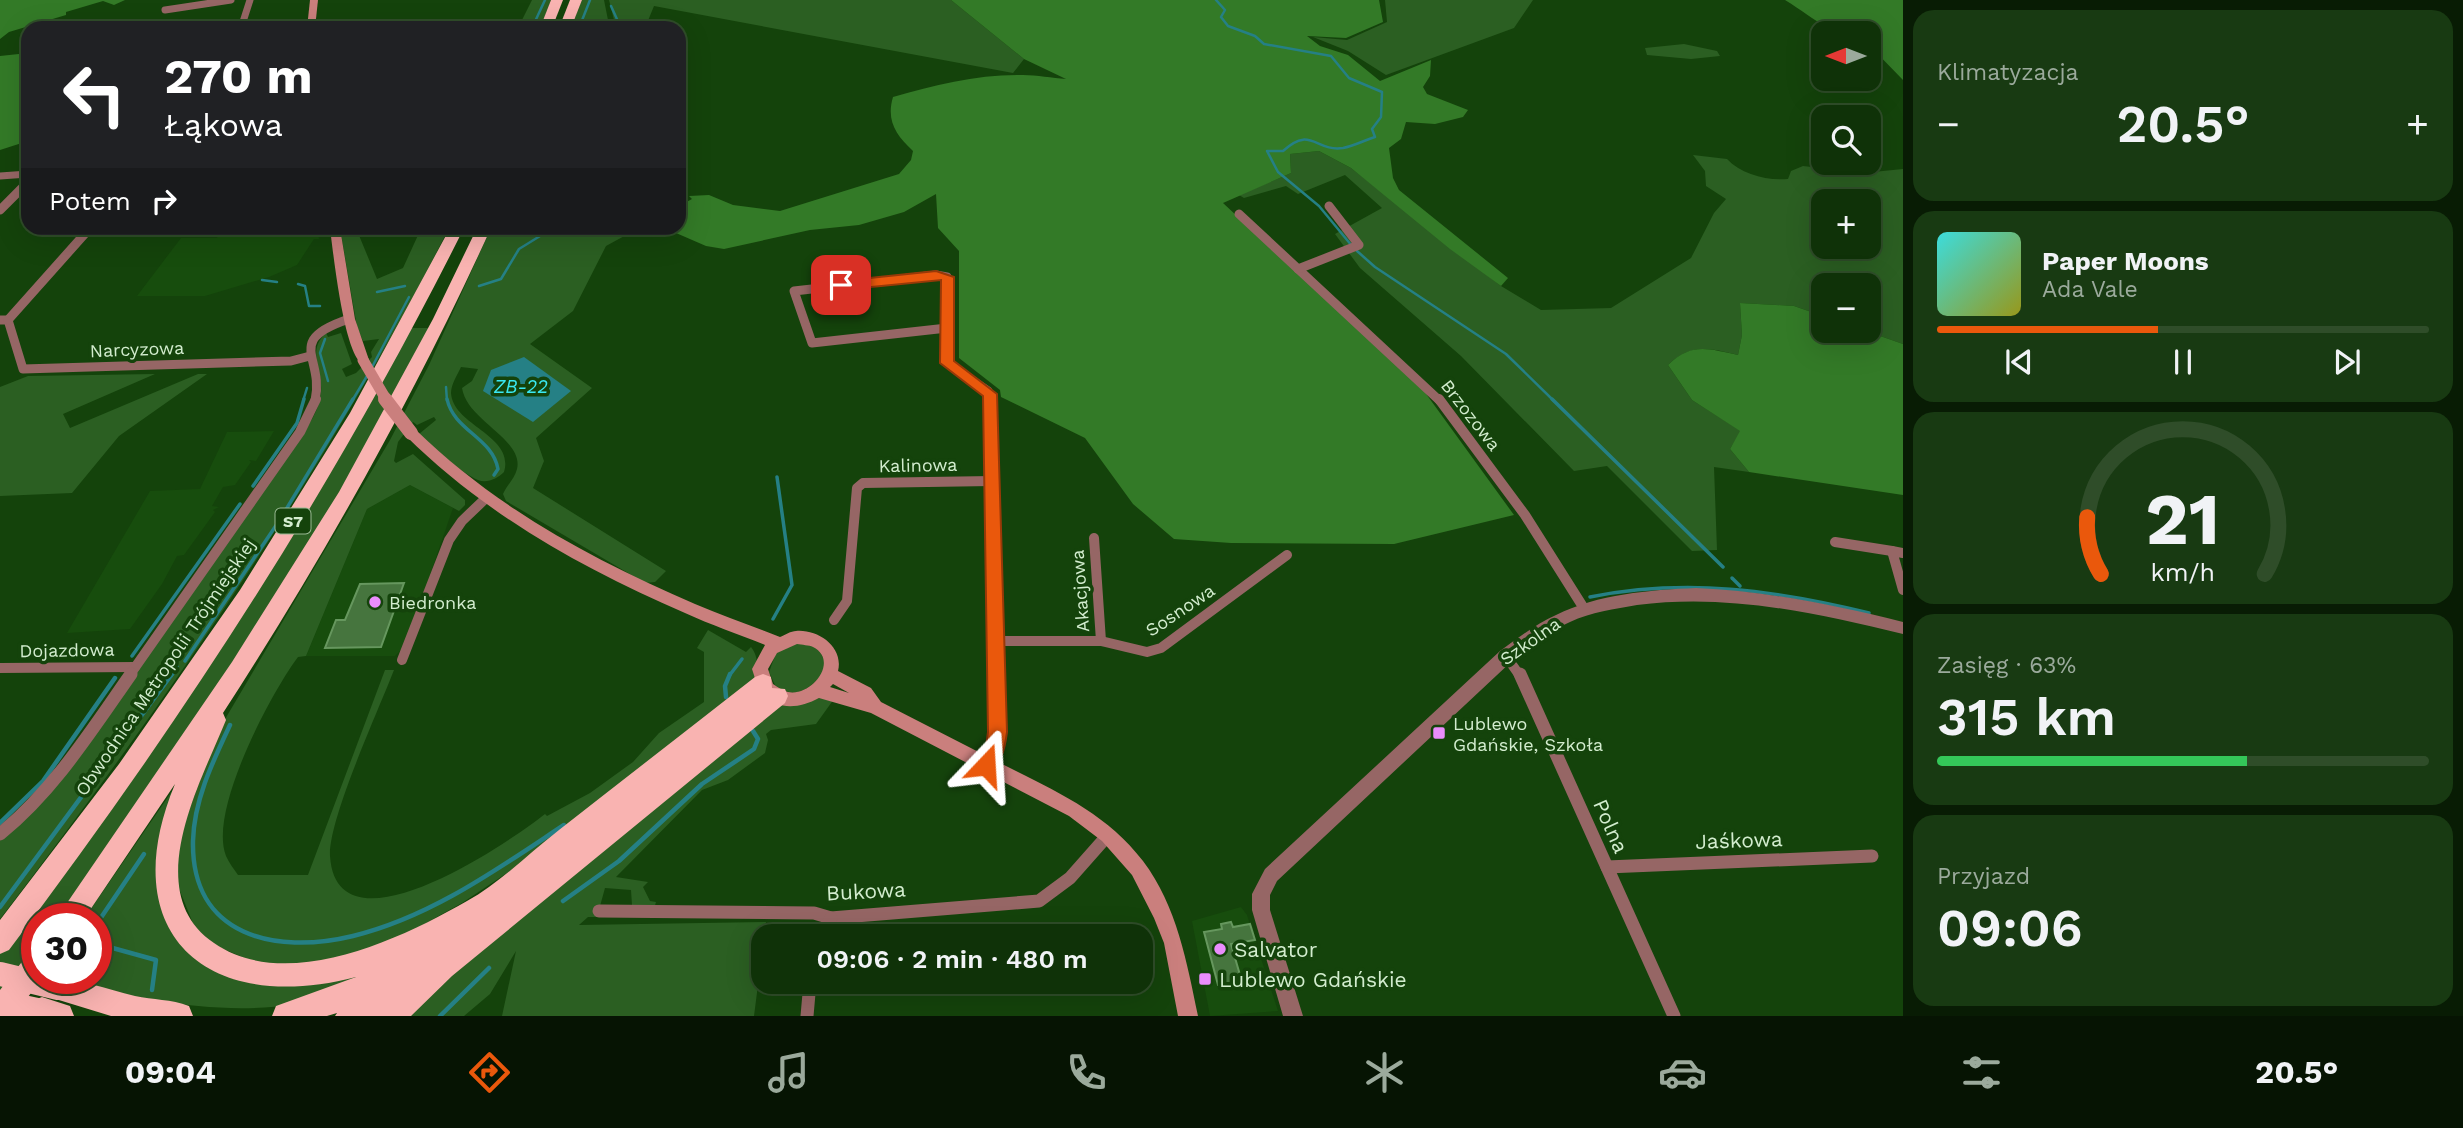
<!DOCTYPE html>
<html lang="pl">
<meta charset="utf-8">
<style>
:root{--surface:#0f3208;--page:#183a12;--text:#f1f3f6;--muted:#9baa9c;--line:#2f4d29;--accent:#ea580c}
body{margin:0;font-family:"Work Sans",sans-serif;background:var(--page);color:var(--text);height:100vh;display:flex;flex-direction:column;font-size:26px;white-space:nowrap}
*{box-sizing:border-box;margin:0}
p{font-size:23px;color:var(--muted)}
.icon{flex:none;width:38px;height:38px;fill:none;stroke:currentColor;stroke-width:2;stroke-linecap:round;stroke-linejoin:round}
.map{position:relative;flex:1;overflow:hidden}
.side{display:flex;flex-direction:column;gap:10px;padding:10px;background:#081c04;width:560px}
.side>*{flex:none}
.hud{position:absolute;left:21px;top:21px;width:665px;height:214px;border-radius:21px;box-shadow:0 7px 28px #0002,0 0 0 2px var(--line);background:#202124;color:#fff;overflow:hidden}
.needle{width:46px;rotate:270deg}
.controls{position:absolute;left:1811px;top:21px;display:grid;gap:14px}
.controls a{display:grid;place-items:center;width:70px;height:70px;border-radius:14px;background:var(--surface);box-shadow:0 7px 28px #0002,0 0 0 2px var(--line);font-size:35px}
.speed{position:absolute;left:21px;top:903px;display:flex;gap:14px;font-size:35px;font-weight:700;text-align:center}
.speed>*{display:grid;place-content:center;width:91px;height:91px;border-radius:50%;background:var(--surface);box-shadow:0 7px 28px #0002,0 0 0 2px var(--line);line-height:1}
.speed .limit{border:10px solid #d22;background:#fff;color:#111}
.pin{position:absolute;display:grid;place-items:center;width:60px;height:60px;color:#fff;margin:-30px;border-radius:14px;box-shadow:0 4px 10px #0006}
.me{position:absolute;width:77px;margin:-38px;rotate:20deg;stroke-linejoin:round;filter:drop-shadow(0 0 5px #0008)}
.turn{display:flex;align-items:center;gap:24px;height:147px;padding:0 28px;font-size:32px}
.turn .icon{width:91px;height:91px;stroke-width:2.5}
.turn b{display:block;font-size:49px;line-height:60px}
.then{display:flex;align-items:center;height:66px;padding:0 28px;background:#0003;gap:14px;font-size:26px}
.big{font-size:52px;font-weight:600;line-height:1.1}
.side .tile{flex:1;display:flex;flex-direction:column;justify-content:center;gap:10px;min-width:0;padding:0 24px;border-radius:21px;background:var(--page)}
.side .dial{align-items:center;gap:0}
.dial svg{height:182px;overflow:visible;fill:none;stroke:var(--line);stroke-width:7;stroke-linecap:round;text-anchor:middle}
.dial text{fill:var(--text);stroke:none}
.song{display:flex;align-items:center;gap:21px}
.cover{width:84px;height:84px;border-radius:10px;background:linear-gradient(135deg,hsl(180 70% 55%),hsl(60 70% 35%))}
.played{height:7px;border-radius:4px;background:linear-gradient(90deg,var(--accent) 45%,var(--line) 45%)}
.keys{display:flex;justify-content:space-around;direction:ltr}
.heat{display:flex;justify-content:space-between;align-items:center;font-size:38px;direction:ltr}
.charge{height:10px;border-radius:5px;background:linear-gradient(90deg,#34c759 63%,var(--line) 0)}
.trip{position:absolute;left:751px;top:924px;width:402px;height:70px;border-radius:21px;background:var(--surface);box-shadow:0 7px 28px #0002,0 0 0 2px var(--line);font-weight:600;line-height:70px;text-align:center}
.menu{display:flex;height:112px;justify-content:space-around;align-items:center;background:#061403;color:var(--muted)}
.menu .icon{width:49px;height:49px}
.menu .selected{color:var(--accent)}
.menu b{font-size:32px;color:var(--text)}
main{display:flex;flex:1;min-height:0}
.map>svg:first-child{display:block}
.built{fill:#174d0d}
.green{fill:#2b5f22;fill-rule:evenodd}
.forest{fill:#337a27}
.water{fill:#258085}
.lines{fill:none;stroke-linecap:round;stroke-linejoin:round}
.stream-far2{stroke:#258085;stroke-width:2.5}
.stream-far1{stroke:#258085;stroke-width:3.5}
.stream{stroke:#258085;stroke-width:4.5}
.building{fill:#46753e;stroke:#66975e;stroke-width:2}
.minor-far3{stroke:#966665;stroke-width:7}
.minor-far2{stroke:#966665;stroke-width:9}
.minor-far1{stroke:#966665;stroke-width:10}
.minor{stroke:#966665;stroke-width:13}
.tertiary{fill:#966665;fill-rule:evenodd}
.secondary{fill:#ca7f7d;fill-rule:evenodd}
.motorway{fill:#f9b3b1;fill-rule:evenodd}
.secondary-bridge-far1{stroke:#ca7f7d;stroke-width:11}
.secondary-bridge{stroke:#ca7f7d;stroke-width:14}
.motorway-bridge{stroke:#f9b3b1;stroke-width:24}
.route{fill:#ea580c;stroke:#983908;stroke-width:2}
.poi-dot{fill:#ea8dfc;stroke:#14430b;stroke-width:2.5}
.labels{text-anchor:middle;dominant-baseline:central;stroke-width:7;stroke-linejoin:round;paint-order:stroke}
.shield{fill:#14430b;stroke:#9aba94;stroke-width:2}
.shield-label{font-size:16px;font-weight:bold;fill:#d3edcf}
.street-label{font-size:18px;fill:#d3edcf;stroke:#14430b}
.poi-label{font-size:18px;fill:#d3edcf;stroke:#14430b;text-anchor:start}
.water-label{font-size:19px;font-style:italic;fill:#3ae8f2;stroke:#14430b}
.near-street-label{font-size:21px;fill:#d3edcf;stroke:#14430b}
.near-poi-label{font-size:21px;fill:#d3edcf;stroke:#14430b;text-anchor:start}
</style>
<main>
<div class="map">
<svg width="1903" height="1016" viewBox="0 0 1903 1016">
<rect width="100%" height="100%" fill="#14430b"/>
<g class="built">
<polygon points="222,228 317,228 319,239 314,239 297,265 269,277 205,296 137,296 181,238 217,238"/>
<polygon points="274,431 256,461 249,460 251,462 235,485 223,487 212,506 219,507 213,510 215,512 184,555 177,556 162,584 130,629 67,633 150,491 200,489 227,432"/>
<polygon points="410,485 453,508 406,645 395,656 306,656 367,509"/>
<polygon points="1241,907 1247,915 1278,1011 1210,1016 1192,921"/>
</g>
<g class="green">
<polygon points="532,0 551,0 540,28 518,28"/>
<polygon points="582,0 604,0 609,25 587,25 588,28 571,28"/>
<polygon points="609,0 951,0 1024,59 1013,73 654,6 645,28 616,28"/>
<polygon points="1385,0 1533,0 1514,28 1386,75 1348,51 1313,37 1347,40 1387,22"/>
<polygon points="1684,44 1717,51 1720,56 1691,59 1647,55 1645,48"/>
<path d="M1319,151L1351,168L1501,286L1541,310L1611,308L1691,258L1714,213L1726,199L1706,186L1705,171L1693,155L1727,159C1741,174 1767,181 1788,179L1791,171L1803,166L1863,173L1903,169V344L1866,331H1869V285H1824L1823,316L1794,306L1740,303L1742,335L1738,355C1709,348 1691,343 1668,365L1692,400L1741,431L1730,449L1749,472L1714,467L1717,550L1692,551L1607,466L1574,471L1461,356L1360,268L1335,234L1382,208L1345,175L1298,194L1286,186L1244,198L1239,195L1291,173L1290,154ZM1824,201H1869V247H1824Z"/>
<path d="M340,228H356L377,279L403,268L419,233L418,228H449C324,474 168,700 0,919V839L16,827L309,424C315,415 320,404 321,392C323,370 306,351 326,333L328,337L341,333L352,364L342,369L346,377L356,373L372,357L371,352L379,339L363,341L357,327Z"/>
<path d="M491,228H639L606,246L573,311L530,344L592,388L536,438L544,461L533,488L666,571L655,582L645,583L506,501L503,494C507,485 515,478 517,469C524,439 467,421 462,388L472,381L478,369L461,367C457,376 451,384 451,393C453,426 515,435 504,472C498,478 487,484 478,480C461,473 433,447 419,434L436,420L434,417L417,425L413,422L398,442L394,461L396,463L413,454L465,500V505L459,511L410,485L367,509L306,656L298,657C271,693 208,811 226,856C229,863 234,869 238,875H308L385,670H394C379,709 328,820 330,856C337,961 511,841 545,814L547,816L590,793L633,762L659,733L704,702V652L697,648L708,630L746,652L751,647C759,657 757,667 756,679L519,865L462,903L399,938L364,952L308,965L259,964L214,945L194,926L178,886V841L218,731L390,440L429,365Z"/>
<polygon points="411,328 431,328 393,401 289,581 61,919 37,919 37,952 0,1002 0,954 47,891"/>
<polygon points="155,374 63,414 70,428 198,374 207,374 119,436 72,493 0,496 0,387 28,376"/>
<path d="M796,643C815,643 824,652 826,670C811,687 797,702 775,685L769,672L776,653Z"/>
<polygon points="820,698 834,699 816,724 771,730 766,734 768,740 765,753 728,780 702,790 616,877 648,882 643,887 650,901 656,902 654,909 632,905 631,890 605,888 597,917 588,917 579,925 766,922 754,1016 502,1016 516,951 490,994 464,1016 399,1016 775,706"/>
<path d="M179,781L161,865L215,968L404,958C368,973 332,992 295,1004C223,1016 142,1000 72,983L75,978H96V919H84Z"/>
</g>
<g class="forest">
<polygon points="0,0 125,0 114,5 103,1 66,12 66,15 9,32 0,39"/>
<path d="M951,0H1379L1383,22L1346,38L1307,36L1320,46L1348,55L1380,81L1431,60L1430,76L1423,87L1427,94L1468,110L1463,117L1435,124L1406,122L1401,139L1389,148L1393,178L1399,190L1508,278L1501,286L1450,249L1351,168L1319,151L1290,154L1291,173L1223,203L1424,391L1514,515L1394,544L1231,543L1174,539L1133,504L1085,438L1001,397L1000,390L959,358V251L938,228L936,194L904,212L859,225L810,230L724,249L706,246L676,233L648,228H679V206L692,199L689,196L709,195L733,205L780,211L899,174L911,160L913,151C896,135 886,121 893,97C935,85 978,74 1023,75C1037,75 1052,78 1066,79L1024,59Z"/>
<path d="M1785,0H1903V80L1869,45V33C1824,33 1819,21 1785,0Z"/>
<polygon points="28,53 28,141 0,150 0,56"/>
<path d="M1740,303L1794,306L1823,316L1824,331H1866L1903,344V495L1749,472L1730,449L1740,431L1692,400L1668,365C1692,342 1708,349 1738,355L1742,335Z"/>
</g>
<polygon class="water" points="524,357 571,391 533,422 483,391 491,370"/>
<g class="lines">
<g class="stream-far2">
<path d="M1216,0L1225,10L1221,17L1228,26L1255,36L1264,44L1331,56L1349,78L1382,92L1381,117L1372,129L1375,137C1365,140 1354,146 1343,148C1315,152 1311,125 1283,151H1267L1278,172L1319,206L1352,246"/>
<polyline points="611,6 621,28"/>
<polyline points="532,28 545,0"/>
<polyline points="579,28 590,0"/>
<polyline points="1357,251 1375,267 1506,354 1554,401"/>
<polyline points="262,280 277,282"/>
<polyline points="298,284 305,286 309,306 320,306"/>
<polyline points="479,286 501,279 519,249 553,228"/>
<polyline points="377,292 405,286"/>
<polyline points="325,339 320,353 328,381"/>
<polyline points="371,369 409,297"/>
<polyline points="446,387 447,401"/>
<polyline points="303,401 307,388"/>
<polyline points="352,401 367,376"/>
</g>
<g class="stream-far1">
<path d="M447,399C454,431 492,437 498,469L494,475"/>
<polyline points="1552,399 1723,567"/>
<polyline points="253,486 297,423 304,399"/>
<polyline points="1732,578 1740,586"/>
<path d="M1590,597C1686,578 1775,590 1869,613"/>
<polyline points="773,619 792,585 777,477"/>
<polyline points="132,656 240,504"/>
<polyline points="185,661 279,521 353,399"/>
<polyline points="171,676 177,667"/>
<polyline points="729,676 742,659"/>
</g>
<g class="stream">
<polyline points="726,697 725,686 730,674"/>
<path d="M230,725C213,761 194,800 193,841C191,936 275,955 353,936C431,917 499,868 564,825"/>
<polyline points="0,823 43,781 115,678"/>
<polyline points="563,901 619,861 702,784 754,749 758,739 753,731"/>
<polyline points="0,907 172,674"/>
<polyline points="96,925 144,854"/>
<polyline points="96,939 109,947 156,960 152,990"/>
<polyline points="440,1016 489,968"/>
</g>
</g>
<g class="building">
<polygon points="404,583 381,647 325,648 336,620 345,620 360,584"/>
<polygon points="1231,922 1233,927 1250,924 1255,940 1231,944 1242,982 1218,985 1204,932 1222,929 1221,924"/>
</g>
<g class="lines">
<g class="minor-far3">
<polyline points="165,10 231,0"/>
<polyline points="241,28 250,0"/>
<polyline points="0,176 28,174"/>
</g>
<g class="minor-far2">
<polyline points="0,210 28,182"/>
<polyline points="1239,214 1440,401"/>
<polyline points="1298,269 1359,245 1329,206"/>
<polygon points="936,275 947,277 947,328 812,343 794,291"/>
<polyline points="0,320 8,320 23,369 291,361 310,356"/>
<polyline points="8,320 90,228"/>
<polyline points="947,328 947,363 988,391 991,401"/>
<path d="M315,401C325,357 283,341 349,319"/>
</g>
<g class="minor-far1">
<polyline points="991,399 997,676"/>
<polyline points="1439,399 1525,515 1585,610"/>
<polyline points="1094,538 1101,641"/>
<polyline points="1835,542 1892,551"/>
<polyline points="1903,553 1892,551 1903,590"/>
<polyline points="834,620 847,601 857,488 863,483 992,481"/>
<polyline points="995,641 1101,641 1147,652 1161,648 1287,555"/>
<polyline points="1506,656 1520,676"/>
<polyline points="402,660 449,540 462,521 486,498"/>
<polyline points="0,668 135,667"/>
<polyline points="129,676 300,432 316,399"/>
</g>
<g class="minor">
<polyline points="1520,674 1674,1016"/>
<path d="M986,765C1002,736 997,706 997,674"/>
<path d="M0,834C54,790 91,731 131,674"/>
<polyline points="1607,867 1872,856"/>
<polyline points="599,911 814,913 831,918 1039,901 1070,878 1108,835"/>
<polyline points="821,936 831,918"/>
<polyline points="807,1016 810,982"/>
</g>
<path class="tertiary" d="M1696,588C1767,591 1834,605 1903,622V634C1815,613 1728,593 1637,605C1615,609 1591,612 1570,622C1548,632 1530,647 1512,661L1277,881L1270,895V910L1303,1016H1283L1252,910V894L1265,869L1500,651C1518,638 1536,624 1556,615C1598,594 1649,590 1696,588Z"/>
<g class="secondary">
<polygon points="310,0 318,0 315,28 307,28"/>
<path d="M330,228H340L355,319L369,360L363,364C344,356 333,251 330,228Z"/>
<path d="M411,428L416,430C496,508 593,560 695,604C723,616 752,626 780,637C785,635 791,631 796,631C818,629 844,647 838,671L871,688L881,702C922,723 963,744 1004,765C1057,792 1106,813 1143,861C1177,906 1187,963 1198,1016H1178L1164,943L1154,918L1132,875L1102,841L1069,816L871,713L819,698C800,708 780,711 762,695C757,689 755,677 752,669L765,645C738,634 711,625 685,613C583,569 486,515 406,436L404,433L406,430ZM797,644C802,645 809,645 813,647C840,661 811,697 788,692C783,691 778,687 773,684L768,669L777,653ZM833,684L849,693L830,687Z"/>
</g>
<g class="motorway">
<polygon points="551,0 563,0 552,28 540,28"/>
<polygon points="570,0 582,0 571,28 559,28"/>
<path d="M450,228H464C335,486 183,720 9,950L0,954V920L119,764L240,590L350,413Z"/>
<path d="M477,228H491C414,397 324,557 223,713L226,720C201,782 139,892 214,943C286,993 399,940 467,901C500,883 529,853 559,830C624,779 690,728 755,677L763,674L771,677L772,688L785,689L788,696L785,703L452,976L411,1016H335L337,1013L327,1016H272L276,1006L356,977C206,1016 113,933 175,784L84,919H56L232,662L339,492L433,319Z"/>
<polygon points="37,950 37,978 42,978 14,1016 0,1016 0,990 28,954"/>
<path d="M49,978C79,978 106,989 135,996C153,1000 171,999 189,1006L193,1016H111L49,997L45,988Z"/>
<polygon points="42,997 70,1006 74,1016 31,1016 28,1011 32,1001"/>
</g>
<polyline class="secondary-bridge-far1" points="363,360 387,401"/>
<polyline class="secondary-bridge" points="385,399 411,433"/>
<g class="motorway-bridge">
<polyline points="0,974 58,988"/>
<polyline points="0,1002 42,1011"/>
</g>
</g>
<path class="route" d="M936,271L954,277V361L997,394L1007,732C1005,747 1001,768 986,774L979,771L976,765L986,747L988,732L983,396L940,363L941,280L841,290L835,285L841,281Z"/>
<g class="poi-dot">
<circle cx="375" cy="602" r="7"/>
<rect x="1432" y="726" width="14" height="14" rx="3.5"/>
<circle cx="1220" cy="949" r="7"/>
<rect x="1198" y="972" width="14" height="14" rx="3.5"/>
</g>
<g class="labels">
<rect class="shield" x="275.5" y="508.5" width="35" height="25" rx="5"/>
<g class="shield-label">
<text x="293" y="521">S7</text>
</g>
<g class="street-label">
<text transform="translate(137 349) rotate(-2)">Narcyzowa</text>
<text transform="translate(1471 415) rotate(52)">Brzozowa</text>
<text transform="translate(918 465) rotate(-1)">Kalinowa</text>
<text transform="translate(1080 591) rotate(-94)">Akacjowa</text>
<text transform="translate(1180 610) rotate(-34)">Sosnowa</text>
<text transform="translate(1530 641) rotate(-35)">Szkolna</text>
<text transform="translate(67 650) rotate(-1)">Dojazdowa</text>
<text transform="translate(165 667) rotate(-56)">Obwodnica Metropolii Trójmiejskiej</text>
</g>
<g class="poi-label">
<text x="389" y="602">Biedronka</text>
<text x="1453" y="723">Lublewo<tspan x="1453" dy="21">Gdańskie, Szkoła</tspan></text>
</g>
<g class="water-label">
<text x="521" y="386">ZB-22</text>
</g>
<g class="near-street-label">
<text transform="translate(1611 826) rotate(66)">Polna</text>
<text transform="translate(1739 840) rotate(-2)">Jaśkowa</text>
<text transform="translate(866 891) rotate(-3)">Bukowa</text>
</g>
<g class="near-poi-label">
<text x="1234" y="949">Salvator</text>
<text x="1219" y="979">Lublewo Gdańskie</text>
</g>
</g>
</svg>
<div class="controls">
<a><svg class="needle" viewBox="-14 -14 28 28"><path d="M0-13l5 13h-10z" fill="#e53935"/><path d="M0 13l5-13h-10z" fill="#9baa9c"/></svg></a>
<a><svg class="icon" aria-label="search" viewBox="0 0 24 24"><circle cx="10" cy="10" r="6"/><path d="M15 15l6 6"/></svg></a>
<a>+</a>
<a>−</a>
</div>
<div class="speed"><div class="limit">30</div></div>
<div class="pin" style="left:841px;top:285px;background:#d93025"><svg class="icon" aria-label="arrive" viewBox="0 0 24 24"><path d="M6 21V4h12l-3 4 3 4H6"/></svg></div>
<svg class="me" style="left:986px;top:765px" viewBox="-20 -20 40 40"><path d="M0-17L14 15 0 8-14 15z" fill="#ea580c" stroke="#fff" stroke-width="4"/></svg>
<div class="trip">09:06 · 2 min · 480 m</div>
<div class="hud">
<div class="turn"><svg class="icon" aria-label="left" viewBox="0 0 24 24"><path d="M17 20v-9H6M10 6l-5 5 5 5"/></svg><div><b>270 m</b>Łąkowa</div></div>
<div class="then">Potem<svg class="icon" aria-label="right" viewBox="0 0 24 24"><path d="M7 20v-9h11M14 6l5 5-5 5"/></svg></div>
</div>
</div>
<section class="side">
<div class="tile"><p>Klimatyzacja</p>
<div class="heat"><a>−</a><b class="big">20.5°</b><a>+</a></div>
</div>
<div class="tile">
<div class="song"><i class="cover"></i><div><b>Paper Moons</b><p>Ada Vale</p></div></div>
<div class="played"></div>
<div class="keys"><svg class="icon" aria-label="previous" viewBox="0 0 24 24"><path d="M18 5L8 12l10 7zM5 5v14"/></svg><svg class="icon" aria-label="pause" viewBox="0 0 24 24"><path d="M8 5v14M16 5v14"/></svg><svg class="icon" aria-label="next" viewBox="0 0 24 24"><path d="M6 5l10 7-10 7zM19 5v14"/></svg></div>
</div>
<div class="tile dial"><svg viewBox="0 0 100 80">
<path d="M14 69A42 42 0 1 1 86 69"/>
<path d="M14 69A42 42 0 0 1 8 44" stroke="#ea580c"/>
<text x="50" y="56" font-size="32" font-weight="700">21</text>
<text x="50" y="72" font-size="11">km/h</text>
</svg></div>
<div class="tile"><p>Zasięg · 63%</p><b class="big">315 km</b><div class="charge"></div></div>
<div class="tile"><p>Przyjazd</p><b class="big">09:06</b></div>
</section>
</main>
<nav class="menu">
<b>09:04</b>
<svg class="icon selected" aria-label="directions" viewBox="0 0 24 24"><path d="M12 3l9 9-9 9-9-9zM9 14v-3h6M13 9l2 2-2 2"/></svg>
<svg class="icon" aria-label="music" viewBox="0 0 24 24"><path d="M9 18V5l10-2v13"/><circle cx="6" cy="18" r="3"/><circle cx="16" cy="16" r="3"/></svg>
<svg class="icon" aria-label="phone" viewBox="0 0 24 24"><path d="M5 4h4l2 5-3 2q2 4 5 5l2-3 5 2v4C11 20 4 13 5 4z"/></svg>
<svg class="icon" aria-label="climate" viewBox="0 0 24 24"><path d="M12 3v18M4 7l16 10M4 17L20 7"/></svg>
<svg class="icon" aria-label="car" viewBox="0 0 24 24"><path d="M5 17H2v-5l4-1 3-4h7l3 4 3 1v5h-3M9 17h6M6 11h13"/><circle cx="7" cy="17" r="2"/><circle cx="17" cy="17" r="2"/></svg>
<svg class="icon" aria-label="filters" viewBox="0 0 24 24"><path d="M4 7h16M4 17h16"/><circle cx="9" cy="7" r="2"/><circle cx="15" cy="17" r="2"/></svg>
<b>20.5°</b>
</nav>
